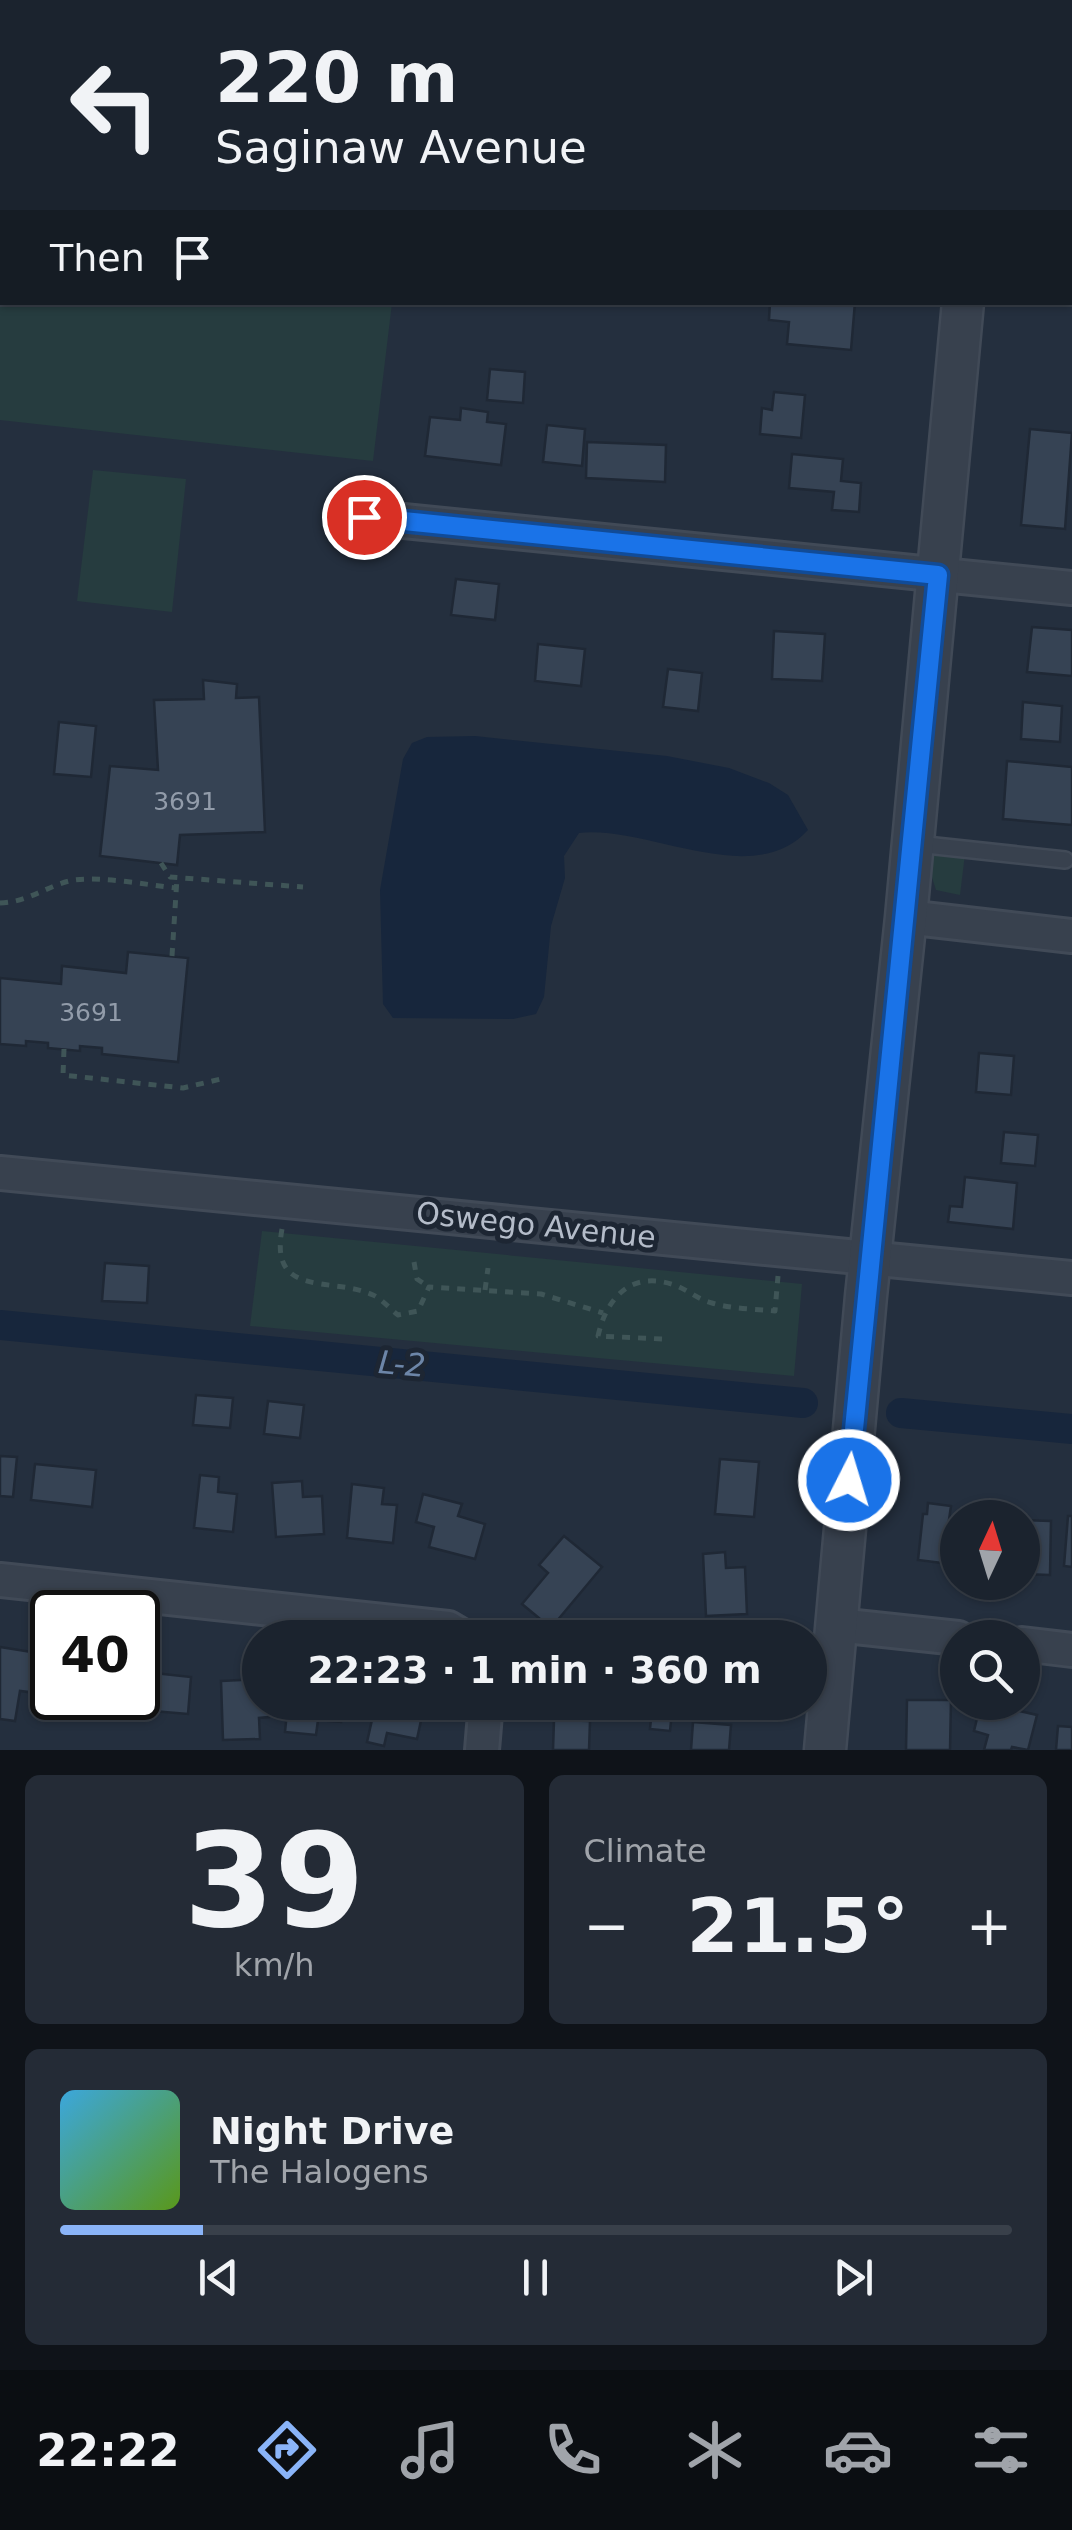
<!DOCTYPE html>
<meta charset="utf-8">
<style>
:root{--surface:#1b232e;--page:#242b36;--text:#f1f3f6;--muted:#a0a4aa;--line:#39404a;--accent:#8ab4f8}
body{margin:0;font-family:"DejaVu Sans",sans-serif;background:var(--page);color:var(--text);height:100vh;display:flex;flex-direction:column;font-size:38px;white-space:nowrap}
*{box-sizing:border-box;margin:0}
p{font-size:32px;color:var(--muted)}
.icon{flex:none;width:55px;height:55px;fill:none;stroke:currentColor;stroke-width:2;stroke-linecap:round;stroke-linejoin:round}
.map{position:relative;height:1750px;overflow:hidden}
.sheet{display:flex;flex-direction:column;gap:25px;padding:25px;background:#0f1319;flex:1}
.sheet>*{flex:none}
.guide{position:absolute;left:0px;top:0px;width:1072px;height:305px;box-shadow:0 2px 8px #0004,0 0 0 2px var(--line);background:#1b232e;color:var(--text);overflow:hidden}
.needle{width:65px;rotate:4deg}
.fabs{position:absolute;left:940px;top:1500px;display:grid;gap:20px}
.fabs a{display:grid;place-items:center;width:100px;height:100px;border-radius:50%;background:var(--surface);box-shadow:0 2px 8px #0004,0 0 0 2px var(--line);font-size:50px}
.speed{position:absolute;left:30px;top:1590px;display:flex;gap:20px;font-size:50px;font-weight:700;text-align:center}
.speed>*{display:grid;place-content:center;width:130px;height:130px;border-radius:50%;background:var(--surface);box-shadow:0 2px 8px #0004,0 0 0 2px var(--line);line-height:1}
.speed .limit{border:5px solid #111;border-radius:15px;background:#fff;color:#111}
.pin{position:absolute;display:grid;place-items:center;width:85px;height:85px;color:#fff;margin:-42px;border:5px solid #fff;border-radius:50%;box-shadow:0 2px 10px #0007}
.me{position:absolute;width:110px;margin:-55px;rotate:5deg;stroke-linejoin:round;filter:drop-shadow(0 0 8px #0008)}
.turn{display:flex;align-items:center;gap:35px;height:210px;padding:0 50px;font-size:45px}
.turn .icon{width:130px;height:130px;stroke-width:2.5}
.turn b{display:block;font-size:70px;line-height:85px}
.then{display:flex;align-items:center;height:95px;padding:0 50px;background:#0003;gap:20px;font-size:38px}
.big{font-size:75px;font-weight:800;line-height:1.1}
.sheet .card{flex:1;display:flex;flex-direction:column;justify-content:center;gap:15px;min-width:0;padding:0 35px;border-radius:15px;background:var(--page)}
.sheet .dial{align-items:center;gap:0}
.dial b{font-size:130px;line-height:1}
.song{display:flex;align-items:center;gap:30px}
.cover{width:120px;height:120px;border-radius:15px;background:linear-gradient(135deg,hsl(200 70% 55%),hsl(90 70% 35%))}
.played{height:10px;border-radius:5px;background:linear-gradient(90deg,var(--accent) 15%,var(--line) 15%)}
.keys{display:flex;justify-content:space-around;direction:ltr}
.heat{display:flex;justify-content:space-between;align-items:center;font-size:55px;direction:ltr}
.sheet .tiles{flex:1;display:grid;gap:25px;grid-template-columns:1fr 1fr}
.card:last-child{grid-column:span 2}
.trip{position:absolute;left:242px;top:1620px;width:585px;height:100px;border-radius:50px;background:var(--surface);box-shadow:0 2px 8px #0004,0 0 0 2px var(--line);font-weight:800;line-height:100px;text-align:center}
.dock{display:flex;height:160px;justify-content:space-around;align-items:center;background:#0b0e12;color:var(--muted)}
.dock .icon{width:70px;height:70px}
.dock .active{color:var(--accent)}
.dock b{font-size:45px;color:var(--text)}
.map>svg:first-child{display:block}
.green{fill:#263c3f}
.water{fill:#17263c}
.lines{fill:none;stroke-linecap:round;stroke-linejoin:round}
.canal{stroke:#17263c;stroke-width:30}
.building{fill:#364354;stroke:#1f2835;stroke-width:2.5}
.service-casing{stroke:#414a57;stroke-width:20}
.minor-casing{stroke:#414a57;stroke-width:38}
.tertiary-casing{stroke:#414a57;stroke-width:45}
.path{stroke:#3f5557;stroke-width:5;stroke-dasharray:8 8;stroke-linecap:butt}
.service{stroke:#38414e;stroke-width:15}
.minor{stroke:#38414e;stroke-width:32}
.tertiary{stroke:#38414e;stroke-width:40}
.route-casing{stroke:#114b97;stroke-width:25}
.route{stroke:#1a73e8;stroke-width:18}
.labels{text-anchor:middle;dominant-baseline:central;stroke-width:10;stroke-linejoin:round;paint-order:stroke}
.number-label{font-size:25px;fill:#929caa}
.street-label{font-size:30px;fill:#b4bcc9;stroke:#1d2633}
.water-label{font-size:32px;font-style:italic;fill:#6d86a8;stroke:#1d2633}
</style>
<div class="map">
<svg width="1072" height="1750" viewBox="0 0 1072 1750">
<rect width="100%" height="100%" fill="#242f3e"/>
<g class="green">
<polygon points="17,0 329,0 17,2"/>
<polygon points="0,204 2,302 392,303 373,461 0,420"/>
<polygon points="93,470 186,479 172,612 77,601"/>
<polygon points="936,851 965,854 960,895 936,890 929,868 932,853"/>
<polygon points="262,1231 802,1284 794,1376 250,1326"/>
</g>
<path class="water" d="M475,736L667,756L729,768L769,783L788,795L808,830C753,891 648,825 579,833L564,856L565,878L551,926L544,997L536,1014L513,1019L393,1018L383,1004L380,890L403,759L412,743L427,737Z"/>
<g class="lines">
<g class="canal">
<polyline points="0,1325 803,1403"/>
<polyline points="901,1413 1072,1429"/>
</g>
</g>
<g class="building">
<polygon points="770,302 855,302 851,350 787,344 789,322 769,320"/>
<polygon points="490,369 525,372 523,403 487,400"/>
<polygon points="774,392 805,395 801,438 760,434 762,408 772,410"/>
<polygon points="461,408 488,412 487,422 506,424 501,465 425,456 430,417 460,420"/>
<polygon points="547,425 585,429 582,466 543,462"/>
<polygon points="1030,429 1072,433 1065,529 1021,525"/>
<polygon points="587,442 666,445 665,482 586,478"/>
<polygon points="792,454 843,459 841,481 861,483 859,512 832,510 834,492 789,488"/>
<polygon points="456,579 499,584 495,620 451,615"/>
<polygon points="1032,627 1072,630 1072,676 1027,672"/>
<polygon points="774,631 825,634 822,681 772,679"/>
<polygon points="538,644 585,649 581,686 535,681"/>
<polygon points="668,669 702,673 698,711 663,707"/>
<polygon points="203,680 237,684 236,698 259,697 265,832 180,835 177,865 100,856 110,766 158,770 154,700 204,699"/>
<polygon points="1023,702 1062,706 1060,742 1021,739"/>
<polygon points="59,722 96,726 91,777 54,774"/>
<polygon points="1007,761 1072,767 1072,825 1003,819"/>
<polygon points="128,952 188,958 178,1062 102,1054 102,1048 80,1046 80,1051 48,1048 48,1043 26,1041 26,1046 0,1044 0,978 61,984 62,966 126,973"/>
<polygon points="979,1053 1014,1056 1011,1095 976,1092"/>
<polygon points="1004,1132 1038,1135 1035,1166 1001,1163"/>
<polygon points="965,1177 1017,1183 1013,1229 948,1222 950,1206 962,1207"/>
<polygon points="105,1263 149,1266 147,1303 102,1301"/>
<polygon points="196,1395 233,1398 230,1428 193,1425"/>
<polygon points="268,1401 304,1405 300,1438 264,1434"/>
<polygon points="0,1456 17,1457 13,1497 0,1496"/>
<polygon points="720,1459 759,1462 754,1517 715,1514"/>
<polygon points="35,1464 96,1470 92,1507 31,1500"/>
<polygon points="200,1475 219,1477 218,1492 237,1494 233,1532 194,1528"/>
<polygon points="302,1481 303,1497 322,1496 324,1534 276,1537 272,1483"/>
<polygon points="352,1484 384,1488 382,1504 397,1505 393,1543 347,1538"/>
<polygon points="423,1494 462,1504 458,1516 485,1524 475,1559 429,1547 434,1527 416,1522"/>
<polygon points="928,1503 951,1506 948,1527 958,1528 958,1565 918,1560 923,1514 927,1514"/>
<polygon points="1068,1516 1072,1516 1072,1567 1064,1566"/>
<polygon points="1022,1520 1051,1521 1050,1575 1022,1574"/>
<polygon points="564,1536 602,1567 551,1628 522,1604 548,1573 539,1565"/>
<polygon points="725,1552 726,1568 745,1567 747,1614 706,1616 703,1554"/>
<polygon points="665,1624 713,1627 712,1638 664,1638"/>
<polygon points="0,1647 44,1654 37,1693 20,1691 15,1721 0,1719"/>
<polygon points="52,1671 52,1698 113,1698 111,1717 48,1711"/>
<polygon points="145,1672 191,1677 188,1714 141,1710"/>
<polygon points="260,1679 260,1702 269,1702 269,1717 259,1718 260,1739 223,1740 221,1681"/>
<polygon points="907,1700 951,1700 950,1750 906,1750"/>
<polygon points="288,1702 343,1702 341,1722 318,1720 316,1735 285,1732"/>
<polygon points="376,1702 425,1702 417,1739 387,1733 384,1746 367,1742"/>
<polygon points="981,1702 1037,1715 1028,1750 1012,1747 1011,1750 984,1750 988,1735 974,1731"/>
<polygon points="652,1709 672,1711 670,1731 650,1729"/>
<polygon points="554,1720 590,1721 589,1750 553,1750"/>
<polygon points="693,1722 731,1725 729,1750 691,1750"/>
<polygon points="1058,1726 1072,1727 1072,1750 1056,1750"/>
</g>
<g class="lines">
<defs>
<polyline id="service" points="917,844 1065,860"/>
<g id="minor">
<polyline points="1070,238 1072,238"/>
<polyline points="364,517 1072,588"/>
<polyline points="906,917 1072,936"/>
<polyline points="0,1173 1072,1278"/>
<polyline points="0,1580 448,1628 465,1638"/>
<polyline points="837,1625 958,1638"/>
<polyline points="1022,1644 1072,1650"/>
<polyline points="482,1750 486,1702"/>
</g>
<g id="tertiary">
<polyline points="993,2 993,0"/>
<polyline points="825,1750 866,1296 906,917 963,302"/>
</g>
</defs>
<use href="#service" class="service-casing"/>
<use href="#minor" class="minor-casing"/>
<use href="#tertiary" class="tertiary-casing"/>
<g class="path">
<polyline points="161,863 170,877 303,887"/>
<path d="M0,903C30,902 47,885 74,880C103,876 147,885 176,888"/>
<polyline points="172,956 177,878"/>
<polyline points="64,1049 63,1075 183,1088 221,1079"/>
<path d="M282,1229C269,1299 332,1276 373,1295C382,1299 390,1309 398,1315L418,1311L429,1287L541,1294L603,1313"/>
<polyline points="414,1262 417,1279 429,1287"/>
<polyline points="485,1290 488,1268"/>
<path d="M662,1339L598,1336C607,1296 633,1269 677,1286C689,1291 699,1300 712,1303C732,1309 755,1309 775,1311L778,1276"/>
</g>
<use href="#service" class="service"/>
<use href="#minor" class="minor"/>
<use href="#tertiary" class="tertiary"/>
</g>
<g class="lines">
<defs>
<polyline id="route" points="364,517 938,575 849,1480"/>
</defs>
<use href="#route" class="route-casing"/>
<use href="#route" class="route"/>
</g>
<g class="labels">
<g class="number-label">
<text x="185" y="801">3691</text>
<text x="91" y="1012">3691</text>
</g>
<g class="street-label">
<text transform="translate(536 1225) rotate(6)">Oswego Avenue</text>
</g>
<g class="water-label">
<text transform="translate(402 1364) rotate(5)">L-2</text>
</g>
</g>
</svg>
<div class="fabs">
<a><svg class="needle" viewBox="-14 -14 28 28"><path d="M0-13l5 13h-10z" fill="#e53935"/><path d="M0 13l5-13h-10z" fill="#a0a4aa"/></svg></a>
<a><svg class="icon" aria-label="search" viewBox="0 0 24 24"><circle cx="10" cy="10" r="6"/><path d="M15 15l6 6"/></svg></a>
</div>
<div class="speed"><div class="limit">40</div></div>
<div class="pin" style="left:364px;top:517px;background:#d93025"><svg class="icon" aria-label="arrive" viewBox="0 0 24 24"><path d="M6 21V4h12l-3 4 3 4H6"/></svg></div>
<svg class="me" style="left:849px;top:1480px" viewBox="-20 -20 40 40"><circle r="17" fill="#1a73e8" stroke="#fff" stroke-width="3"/><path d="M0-11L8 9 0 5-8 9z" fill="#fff"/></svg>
<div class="trip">22:23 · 1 min · 360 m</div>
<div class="guide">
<div class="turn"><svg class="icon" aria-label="left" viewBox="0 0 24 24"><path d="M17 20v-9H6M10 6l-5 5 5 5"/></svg><div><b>220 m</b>Saginaw Avenue</div></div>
<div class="then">Then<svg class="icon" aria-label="arrive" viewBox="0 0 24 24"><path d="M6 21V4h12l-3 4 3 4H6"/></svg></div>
</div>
</div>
<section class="sheet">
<div class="tiles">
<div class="card dial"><b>39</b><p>km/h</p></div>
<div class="card"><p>Climate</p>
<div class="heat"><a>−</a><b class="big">21.5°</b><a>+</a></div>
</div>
<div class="card">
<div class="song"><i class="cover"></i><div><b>Night Drive</b><p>The Halogens</p></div></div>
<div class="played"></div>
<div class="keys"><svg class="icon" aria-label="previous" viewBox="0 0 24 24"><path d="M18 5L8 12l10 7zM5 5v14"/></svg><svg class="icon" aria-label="pause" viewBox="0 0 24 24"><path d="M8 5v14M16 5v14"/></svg><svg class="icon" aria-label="next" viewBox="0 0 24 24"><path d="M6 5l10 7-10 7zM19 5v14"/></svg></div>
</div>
</div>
</section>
<nav class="dock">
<b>22:22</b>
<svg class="icon active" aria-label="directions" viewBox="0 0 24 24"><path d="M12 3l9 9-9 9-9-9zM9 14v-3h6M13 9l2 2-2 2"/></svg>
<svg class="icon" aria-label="music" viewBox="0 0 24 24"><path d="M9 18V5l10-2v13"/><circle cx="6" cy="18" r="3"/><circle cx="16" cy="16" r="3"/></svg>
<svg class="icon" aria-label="phone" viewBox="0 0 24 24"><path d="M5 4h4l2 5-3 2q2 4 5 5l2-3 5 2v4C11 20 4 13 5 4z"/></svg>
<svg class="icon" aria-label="climate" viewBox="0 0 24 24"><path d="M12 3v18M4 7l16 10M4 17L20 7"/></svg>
<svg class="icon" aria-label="car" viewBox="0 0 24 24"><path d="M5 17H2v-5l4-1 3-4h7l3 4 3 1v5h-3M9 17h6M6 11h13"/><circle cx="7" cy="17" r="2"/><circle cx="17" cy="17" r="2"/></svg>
<svg class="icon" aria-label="filters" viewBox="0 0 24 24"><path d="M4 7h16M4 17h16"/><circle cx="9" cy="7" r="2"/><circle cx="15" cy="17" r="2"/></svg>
</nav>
